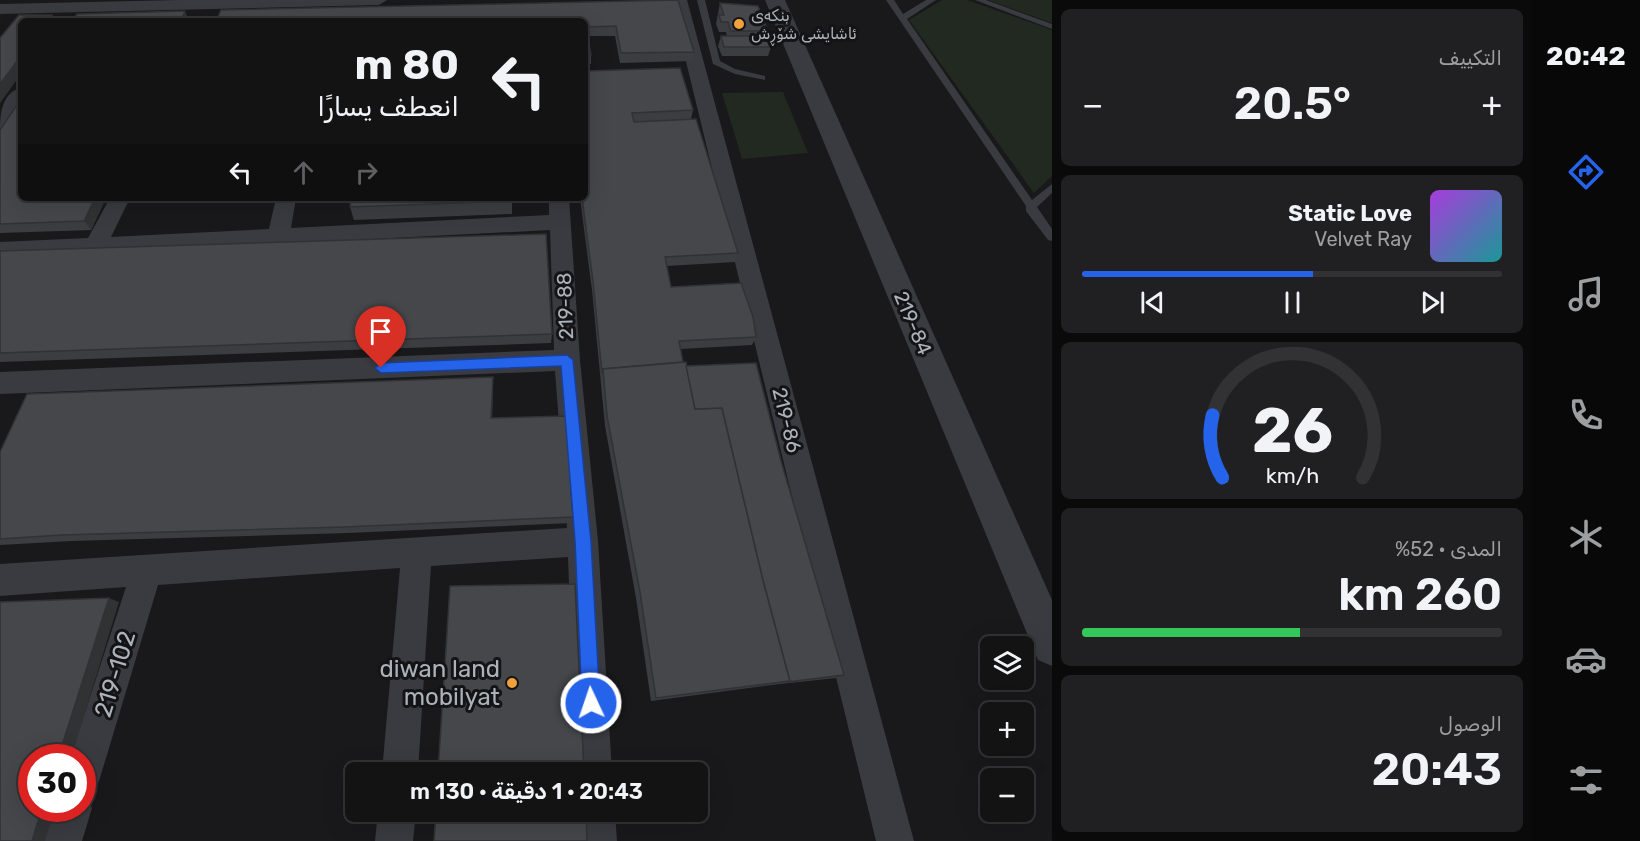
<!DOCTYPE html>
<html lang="ar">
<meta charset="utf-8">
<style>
:root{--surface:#131314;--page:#202022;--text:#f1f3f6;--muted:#9d9ea0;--line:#323234;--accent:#2563eb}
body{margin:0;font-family:Rubik,"Noto Sans Arabic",sans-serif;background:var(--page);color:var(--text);direction:rtl;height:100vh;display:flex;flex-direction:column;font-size:22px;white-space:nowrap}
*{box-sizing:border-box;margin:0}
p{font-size:20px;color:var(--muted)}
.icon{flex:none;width:33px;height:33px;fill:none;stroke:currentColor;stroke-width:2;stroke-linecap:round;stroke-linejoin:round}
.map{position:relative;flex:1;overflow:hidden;direction:ltr}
.sheet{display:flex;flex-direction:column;gap:9px;padding:9px;background:#0a0a0b;width:480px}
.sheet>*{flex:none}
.hud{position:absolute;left:18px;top:18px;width:570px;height:183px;border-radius:9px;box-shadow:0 6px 24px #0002,0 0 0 2px var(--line);direction:rtl;background:#131314;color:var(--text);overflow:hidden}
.controls{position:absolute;left:980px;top:636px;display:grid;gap:12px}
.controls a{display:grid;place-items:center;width:54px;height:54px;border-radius:9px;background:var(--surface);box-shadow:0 6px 24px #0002,0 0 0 2px var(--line);font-size:30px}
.speed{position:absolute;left:18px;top:744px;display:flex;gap:12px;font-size:30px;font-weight:700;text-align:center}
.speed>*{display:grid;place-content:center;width:78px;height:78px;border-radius:50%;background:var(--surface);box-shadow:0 6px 24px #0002,0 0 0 2px var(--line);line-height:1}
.speed .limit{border:9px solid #d22;background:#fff;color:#111}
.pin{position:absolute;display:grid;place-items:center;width:51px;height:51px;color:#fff;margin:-62px -26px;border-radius:50% 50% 50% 0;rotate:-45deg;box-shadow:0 0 6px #0007}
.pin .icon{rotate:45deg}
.me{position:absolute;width:66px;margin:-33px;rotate:357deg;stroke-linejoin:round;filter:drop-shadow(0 0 4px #0008)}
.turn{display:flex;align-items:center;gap:21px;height:126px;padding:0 30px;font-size:27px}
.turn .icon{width:78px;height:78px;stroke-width:2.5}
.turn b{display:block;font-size:42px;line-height:51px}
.lanes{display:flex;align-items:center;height:57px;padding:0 30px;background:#0003;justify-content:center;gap:30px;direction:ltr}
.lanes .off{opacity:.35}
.big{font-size:45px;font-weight:600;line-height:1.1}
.sheet .card{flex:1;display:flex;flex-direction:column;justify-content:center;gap:9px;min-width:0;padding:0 21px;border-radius:9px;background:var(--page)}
.sheet .dial{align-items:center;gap:0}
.dial svg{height:156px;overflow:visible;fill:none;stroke:var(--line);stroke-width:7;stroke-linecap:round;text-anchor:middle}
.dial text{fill:var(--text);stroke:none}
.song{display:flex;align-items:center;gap:18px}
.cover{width:72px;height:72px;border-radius:9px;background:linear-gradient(135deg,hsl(280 70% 55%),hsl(180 70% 35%))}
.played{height:6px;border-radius:3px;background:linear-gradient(90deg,var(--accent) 55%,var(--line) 55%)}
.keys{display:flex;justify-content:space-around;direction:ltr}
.heat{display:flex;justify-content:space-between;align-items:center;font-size:33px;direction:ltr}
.charge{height:9px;border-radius:4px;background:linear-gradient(90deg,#34c759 52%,var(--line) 0)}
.trip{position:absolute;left:345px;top:762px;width:363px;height:60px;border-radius:9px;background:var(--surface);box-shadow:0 6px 24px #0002,0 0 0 2px var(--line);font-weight:600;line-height:60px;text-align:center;direction:rtl}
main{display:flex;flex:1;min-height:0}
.menu{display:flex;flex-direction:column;width:108px;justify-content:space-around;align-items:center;background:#080808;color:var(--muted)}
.menu .icon{width:42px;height:42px}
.menu .selected{color:var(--accent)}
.menu b{font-size:27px;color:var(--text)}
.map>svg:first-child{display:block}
.green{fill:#212921}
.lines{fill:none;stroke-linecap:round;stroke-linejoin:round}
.service{fill:#3a3b40;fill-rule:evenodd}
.minor{fill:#3a3b40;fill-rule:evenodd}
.tertiary{fill:#3a3b40;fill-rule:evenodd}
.wall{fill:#3b3d40}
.shaded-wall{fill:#303234}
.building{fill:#45474b;stroke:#303234;stroke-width:1.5}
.route{fill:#2563eb;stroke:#184099;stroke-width:1.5}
.poi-dot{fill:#f0a13c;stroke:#141416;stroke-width:2}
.labels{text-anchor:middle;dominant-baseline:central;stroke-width:6;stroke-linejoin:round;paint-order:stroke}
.far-poi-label{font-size:16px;fill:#abb2ba;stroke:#141416;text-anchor:start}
.street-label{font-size:20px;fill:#abb2ba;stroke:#141416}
.near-poi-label{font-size:24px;fill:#abb2ba;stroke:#141416;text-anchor:end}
.near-street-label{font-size:24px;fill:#abb2ba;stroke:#141416}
</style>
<main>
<nav class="menu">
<b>20:42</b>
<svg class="icon selected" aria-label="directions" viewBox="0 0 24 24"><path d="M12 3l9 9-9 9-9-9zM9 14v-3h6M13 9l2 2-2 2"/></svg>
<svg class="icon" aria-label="music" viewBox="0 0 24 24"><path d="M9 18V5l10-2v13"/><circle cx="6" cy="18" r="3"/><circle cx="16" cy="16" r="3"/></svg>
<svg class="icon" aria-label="phone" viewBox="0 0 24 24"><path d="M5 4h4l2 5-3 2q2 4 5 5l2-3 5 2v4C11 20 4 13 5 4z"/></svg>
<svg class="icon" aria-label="climate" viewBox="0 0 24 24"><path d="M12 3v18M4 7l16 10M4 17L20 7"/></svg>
<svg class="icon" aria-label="car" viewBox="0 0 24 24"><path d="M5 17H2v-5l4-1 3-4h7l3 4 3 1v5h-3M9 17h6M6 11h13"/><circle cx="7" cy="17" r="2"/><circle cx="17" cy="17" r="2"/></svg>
<svg class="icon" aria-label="filters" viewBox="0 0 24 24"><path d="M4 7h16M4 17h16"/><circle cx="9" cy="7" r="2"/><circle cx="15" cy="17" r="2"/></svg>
</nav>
<section class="sheet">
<div class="card"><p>التكييف</p>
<div class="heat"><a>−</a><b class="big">20.5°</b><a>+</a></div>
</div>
<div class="card">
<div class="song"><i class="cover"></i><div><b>Static Love</b><p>Velvet Ray</p></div></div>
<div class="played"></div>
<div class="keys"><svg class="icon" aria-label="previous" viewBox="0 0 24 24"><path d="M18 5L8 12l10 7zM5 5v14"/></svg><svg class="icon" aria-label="pause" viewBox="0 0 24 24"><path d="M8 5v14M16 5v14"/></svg><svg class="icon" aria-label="next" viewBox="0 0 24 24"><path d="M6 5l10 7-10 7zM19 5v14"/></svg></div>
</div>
<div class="card dial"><svg viewBox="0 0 100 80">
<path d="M14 69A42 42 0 1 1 86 69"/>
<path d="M14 69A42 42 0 0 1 9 37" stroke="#2563eb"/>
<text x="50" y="56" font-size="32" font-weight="700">26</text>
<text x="50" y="72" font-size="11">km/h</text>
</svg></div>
<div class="card"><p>المدى · 52%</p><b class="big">260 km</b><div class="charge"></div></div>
<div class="card"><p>الوصول</p><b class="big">20:43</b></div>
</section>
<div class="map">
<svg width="1052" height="841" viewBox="0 0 1052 841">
<rect width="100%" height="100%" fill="#19191b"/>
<g class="green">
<polygon points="942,0 967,0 1052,30 1052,176 1034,193 909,20"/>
<polygon points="988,0 1052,0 1052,23"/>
<polygon points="783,92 808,153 742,159 722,93"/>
</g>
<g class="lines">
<g class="service">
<polygon points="697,0 705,0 720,61 735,69 765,76 765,80 735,74 713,64"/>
<polygon points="886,0 894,0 903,14 926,0 936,0 907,19 1032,200 1052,184 1052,193 1037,207 1052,229 1052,241 1048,240 1026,211 1026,206"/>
<polygon points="975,0 986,0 1052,24 1052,29"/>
</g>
<g class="minor">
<polygon points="180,0 387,0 379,5 0,14 0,4"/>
<polygon points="671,0 687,0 914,841 876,841"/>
<path d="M21,88V106L7,126L0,128C0,112 3,92 21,88Z"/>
<polygon points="110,198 130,198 111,237 269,229 276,198 296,198 291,228 549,215 549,198 569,198 580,360 598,541 612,772 576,772 568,557 431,566 418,772 382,772 400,568 158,585 100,778 95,791 86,795 92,808 82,841 44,841 54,808 82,808 82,758 70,758 126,587 0,596 0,564 567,528 555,371 0,394 0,372 554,350 550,230 0,258 0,242 88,238"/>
<polygon points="378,812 416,812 413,841 375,841"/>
<polygon points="577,812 615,812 617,841 579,841"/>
</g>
<polygon class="tertiary" points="765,0 785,0 1052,600 1052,666 1038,660"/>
</g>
<g class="wall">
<polygon points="678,0 694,52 692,61 620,63 615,36 588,36 591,55 591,64 585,64 585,21"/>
<polygon points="720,3 768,31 766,36 771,47 768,56 722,56 718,46 721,36 727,36 726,32 719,32 716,24"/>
<polygon points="585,71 693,110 691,119 738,253 735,262 667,266 671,287 756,337 752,345 681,349 683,362 781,461 844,675 836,678 780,684 651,701 636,598 605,426 592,290 580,198 585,198"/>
<polygon points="0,130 106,198 91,230 0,233"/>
<polygon points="512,198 512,214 354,220 350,207"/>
<polygon points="0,251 552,334 551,343 0,362"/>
<polygon points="493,377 492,418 573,517 572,523 348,533 71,541 0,545 0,452"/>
</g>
<g class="shaded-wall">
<polygon points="185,11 189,21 181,21"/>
<polygon points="52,15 56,21 48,21"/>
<polygon points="21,56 21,74 0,103 0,84"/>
<polygon points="95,198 106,198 91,230 84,221"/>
<polygon points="493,377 493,384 492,425 491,418"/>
<polygon points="109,598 119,602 71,758 58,758"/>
<polygon points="42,808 55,808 45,841 32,841"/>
</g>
<g class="building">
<polygon points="678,0 694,52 621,53 616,26 586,27 591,55 585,55 585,21 216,21 221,10"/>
<polygon points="720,3 758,6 768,31 731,31 728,22 721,22 719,15 724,15"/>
<polygon points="185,11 181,21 72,21 77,14"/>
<polygon points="19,15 52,15 48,21 21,21 21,56 0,84 0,38"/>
<polygon points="721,36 767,36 771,47 724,47"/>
<polygon points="680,68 693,110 632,113 634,122 696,119 738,253 665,257 671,287 741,283 753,317 756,337 679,341 683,362 603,369 602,373 593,281 582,198 585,198 585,71"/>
<polygon points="21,99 21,198 95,198 84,221 0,224 0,130"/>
<polygon points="351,198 512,198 512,201 350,207"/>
<polygon points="546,234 552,334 0,353 0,251"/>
<polygon points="686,362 695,409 722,408 763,580 790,681 656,698 640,592 607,416 603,369"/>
<polygon points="756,363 781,461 844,675 787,682 790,681 763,580 722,408 695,409 686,366"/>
<polygon points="493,377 491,418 566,416 573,517 344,527 61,535 0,539 0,452 27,394"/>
<polygon points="575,584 584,772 438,772 450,586"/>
<polygon points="109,598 58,758 32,758 32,808 42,808 32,841 0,841 0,602"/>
<polygon points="436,812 586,812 587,841 434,841"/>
</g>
<polygon class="route" points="567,355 573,360 591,541 600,703 597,709 591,712 585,709 582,703 575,541 561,366 381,373 375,368 381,363"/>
<g class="poi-dot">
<circle cx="739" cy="24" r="6"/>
<circle cx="512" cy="683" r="6"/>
</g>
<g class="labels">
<g class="far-poi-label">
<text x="751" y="15">بنکەی<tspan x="751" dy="18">ئاشایشی شۆڕش</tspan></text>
</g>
<g class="street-label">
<text transform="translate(565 306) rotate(-92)">219-88</text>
<text transform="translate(913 323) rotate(67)">219-84</text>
<text transform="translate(787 420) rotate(76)">219-86</text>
</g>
<g class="near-poi-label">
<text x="500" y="669">diwan land<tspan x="500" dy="28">mobilyat</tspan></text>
</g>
<g class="near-street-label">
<text transform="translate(115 674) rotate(-73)">219-102</text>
</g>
</g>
</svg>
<div class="controls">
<a><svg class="icon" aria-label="layers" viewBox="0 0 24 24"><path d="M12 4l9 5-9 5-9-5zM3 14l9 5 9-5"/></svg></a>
<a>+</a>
<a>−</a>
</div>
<div class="speed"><div class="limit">30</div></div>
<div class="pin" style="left:381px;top:368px;background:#d93025"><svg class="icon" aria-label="arrive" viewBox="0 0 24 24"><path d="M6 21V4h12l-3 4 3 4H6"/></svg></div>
<svg class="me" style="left:591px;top:703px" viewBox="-20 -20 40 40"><circle r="17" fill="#2563eb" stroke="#fff" stroke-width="3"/><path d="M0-11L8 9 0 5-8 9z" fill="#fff"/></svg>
<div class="trip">20:43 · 1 دقيقة · 130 m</div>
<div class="hud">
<div class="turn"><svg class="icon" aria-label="left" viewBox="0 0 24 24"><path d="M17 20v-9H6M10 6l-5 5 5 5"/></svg><div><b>80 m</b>انعطف يسارًا</div></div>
<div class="lanes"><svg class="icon" aria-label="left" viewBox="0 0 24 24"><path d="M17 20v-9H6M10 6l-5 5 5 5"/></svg><svg class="icon off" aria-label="ahead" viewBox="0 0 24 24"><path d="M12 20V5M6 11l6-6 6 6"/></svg><svg class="icon off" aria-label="right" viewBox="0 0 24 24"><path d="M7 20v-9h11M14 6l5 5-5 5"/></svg></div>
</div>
</div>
</main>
